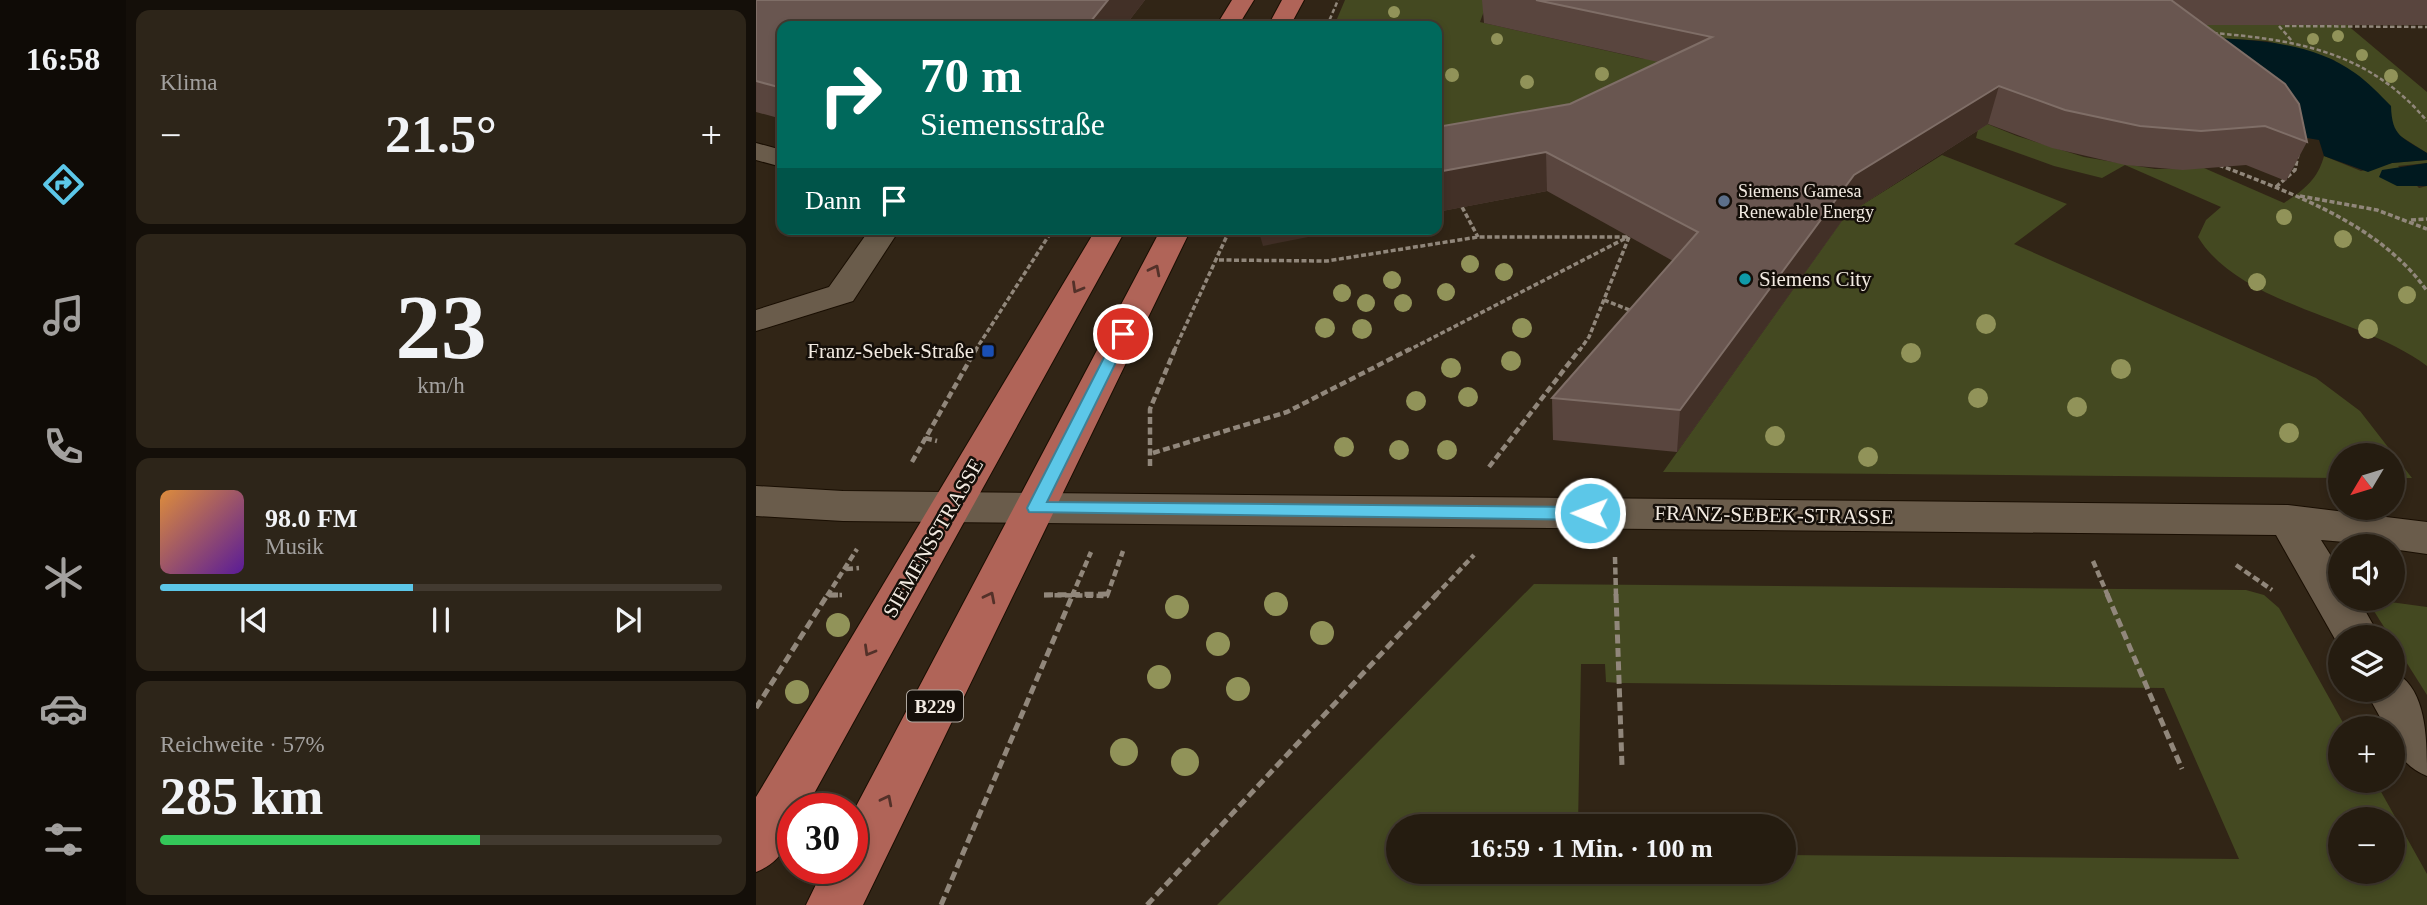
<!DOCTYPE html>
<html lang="de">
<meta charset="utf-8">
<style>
:root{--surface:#251c10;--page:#2d2519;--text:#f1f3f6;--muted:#a3a19f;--line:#423a30;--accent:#5cc7e8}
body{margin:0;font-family:"Times New Roman",serif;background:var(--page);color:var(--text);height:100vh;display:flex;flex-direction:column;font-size:26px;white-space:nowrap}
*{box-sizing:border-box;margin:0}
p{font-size:23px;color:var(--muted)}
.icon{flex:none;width:38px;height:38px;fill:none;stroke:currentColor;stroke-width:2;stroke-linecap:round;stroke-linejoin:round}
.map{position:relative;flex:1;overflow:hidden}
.sheet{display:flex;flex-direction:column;gap:10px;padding:10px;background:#140f09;width:630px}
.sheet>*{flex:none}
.guide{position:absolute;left:21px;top:21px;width:665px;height:214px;border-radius:14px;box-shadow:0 4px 10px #0003,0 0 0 2px var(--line);background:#00695c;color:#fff;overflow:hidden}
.needle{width:46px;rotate:232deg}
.buttons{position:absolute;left:1572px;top:443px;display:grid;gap:14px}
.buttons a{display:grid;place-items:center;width:77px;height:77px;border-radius:50%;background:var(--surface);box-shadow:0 4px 10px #0003,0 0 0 2px var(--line);font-size:35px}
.speed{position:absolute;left:21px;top:793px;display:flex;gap:14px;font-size:35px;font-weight:700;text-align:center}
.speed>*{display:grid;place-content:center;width:91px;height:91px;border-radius:50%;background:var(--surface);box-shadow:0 4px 10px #0003,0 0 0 2px var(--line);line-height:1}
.speed .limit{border:10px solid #d22;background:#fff;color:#111}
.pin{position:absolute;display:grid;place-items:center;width:60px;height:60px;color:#fff;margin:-30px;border:4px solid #fff;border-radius:50%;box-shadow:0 2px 7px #0007}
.me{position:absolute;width:77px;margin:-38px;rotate:271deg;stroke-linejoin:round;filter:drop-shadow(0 0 5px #0008)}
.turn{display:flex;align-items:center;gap:24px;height:147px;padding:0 28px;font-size:32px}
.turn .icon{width:91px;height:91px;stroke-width:2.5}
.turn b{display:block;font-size:49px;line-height:60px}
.then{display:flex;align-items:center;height:66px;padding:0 28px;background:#0003;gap:14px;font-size:26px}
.big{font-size:52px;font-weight:700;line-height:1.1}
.sheet .card{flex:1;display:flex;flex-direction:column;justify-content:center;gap:10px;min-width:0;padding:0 24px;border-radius:14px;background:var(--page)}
.sheet .dial{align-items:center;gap:0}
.dial b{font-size:91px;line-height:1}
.song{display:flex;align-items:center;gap:21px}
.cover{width:84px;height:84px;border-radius:10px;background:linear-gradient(135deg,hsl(30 70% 55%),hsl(270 70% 35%))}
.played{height:7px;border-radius:4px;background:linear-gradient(90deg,var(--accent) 45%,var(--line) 45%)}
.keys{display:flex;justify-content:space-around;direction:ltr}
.heat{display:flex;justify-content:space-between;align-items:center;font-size:38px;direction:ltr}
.charge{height:10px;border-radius:5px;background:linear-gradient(90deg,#34c759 57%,var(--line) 0)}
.trip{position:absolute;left:630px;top:814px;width:410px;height:70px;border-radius:35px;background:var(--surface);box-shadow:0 4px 10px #0003,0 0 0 2px var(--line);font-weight:700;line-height:70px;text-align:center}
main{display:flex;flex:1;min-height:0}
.menu{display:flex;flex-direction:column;width:126px;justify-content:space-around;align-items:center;background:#0f0b06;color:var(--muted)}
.menu .icon{width:49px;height:49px}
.menu .active{color:var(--accent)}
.menu b{font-size:32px;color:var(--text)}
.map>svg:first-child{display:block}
.green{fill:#444921;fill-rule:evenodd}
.water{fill:#00191f}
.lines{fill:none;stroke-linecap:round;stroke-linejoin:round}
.minor-casing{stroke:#190e02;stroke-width:2}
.major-casing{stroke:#190e02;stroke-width:2}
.path-far3{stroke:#91877b;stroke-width:2.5;stroke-dasharray:4.5 2.5;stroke-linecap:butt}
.path-far2{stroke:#91877b;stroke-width:3.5;stroke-dasharray:5 2.5;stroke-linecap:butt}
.path-far1{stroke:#91877b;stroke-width:4.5;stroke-dasharray:7 3.5;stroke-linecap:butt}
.path{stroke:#91877b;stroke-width:5;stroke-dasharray:9 4.5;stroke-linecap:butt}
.minor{fill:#6a5c4b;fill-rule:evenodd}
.major{fill:#b06458;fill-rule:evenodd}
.tree{fill:#919359}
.wall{fill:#59453e}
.shaded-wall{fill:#423027}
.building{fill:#695650;stroke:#7f6e67;stroke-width:2}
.oneway{stroke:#533129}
.route{fill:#5cc7e8;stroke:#3c8197;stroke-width:2}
.service-dot{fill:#5c6f8a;stroke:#150f09;stroke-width:2.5}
.culture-dot{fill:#0f9aa8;stroke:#150f09;stroke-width:2.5}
.transit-dot{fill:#1a4fb4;stroke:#150f09;stroke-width:2.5}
.labels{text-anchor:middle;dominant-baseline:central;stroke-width:5;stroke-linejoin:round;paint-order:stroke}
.far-poi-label{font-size:18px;fill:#f3ebe2;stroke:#150f09;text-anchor:start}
.shield{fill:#150f09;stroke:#b0a9a1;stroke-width:2}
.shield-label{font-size:19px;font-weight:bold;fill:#f3ebe2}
.poi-label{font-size:21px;fill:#f3ebe2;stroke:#150f09;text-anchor:start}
.street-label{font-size:21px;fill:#f3ebe2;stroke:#150f09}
</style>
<main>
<nav class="menu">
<b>16:58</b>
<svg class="icon active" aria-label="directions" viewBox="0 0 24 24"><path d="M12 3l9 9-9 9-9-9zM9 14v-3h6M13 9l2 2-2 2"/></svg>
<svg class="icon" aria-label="music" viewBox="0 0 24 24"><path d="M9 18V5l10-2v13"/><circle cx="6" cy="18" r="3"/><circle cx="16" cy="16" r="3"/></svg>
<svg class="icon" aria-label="phone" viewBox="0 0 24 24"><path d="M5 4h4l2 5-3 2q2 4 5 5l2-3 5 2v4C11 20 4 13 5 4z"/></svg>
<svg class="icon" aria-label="climate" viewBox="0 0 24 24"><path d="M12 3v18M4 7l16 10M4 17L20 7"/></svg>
<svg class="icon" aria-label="car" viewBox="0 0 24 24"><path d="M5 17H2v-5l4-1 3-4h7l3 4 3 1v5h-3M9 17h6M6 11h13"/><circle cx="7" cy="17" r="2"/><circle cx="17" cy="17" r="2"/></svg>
<svg class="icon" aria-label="filters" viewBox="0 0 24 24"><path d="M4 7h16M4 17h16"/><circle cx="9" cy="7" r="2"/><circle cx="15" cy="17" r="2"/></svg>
</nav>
<section class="sheet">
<div class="card"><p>Klima</p>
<div class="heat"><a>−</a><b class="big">21.5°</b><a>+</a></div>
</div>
<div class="card dial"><b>23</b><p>km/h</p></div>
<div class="card">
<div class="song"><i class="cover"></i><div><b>98.0 FM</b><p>Musik</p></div></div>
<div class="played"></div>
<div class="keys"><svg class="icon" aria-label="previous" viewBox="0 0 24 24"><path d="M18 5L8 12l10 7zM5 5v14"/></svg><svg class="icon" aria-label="pause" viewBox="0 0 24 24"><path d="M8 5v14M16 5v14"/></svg><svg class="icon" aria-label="next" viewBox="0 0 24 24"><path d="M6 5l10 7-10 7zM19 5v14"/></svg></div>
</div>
<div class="card"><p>Reichweite · 57%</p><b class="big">285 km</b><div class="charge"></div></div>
</section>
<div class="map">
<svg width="1671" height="905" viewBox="0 0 1671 905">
<rect width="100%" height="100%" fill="#312516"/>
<g class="green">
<polygon points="589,0 732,0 724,22 883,58 1017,74 681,166 681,26 578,26"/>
<polygon points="1671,0 1590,24 1671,92 1671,153 1641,134 1578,60 1511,41 1424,36 1383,28"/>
<path d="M1224,121L1261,136L1328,157L1399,169L1448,168L1528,203C1548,190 1562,179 1568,156L1605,171L1636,163L1671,160V163L1642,166L1663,188L1671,186V366C1606,317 1484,306 1442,237L1450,220L1465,207L1369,165L1346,178L1298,166L1220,138Z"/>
<polygon points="1186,155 1311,204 1258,244 1560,378 1604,411 1656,478 1636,478 1636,455 1584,455 1584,478 907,472 1090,215"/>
<path d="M778,584L1490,590L1508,595L1523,608L1590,728H1584V780L1619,781L1671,874V905H461ZM825,664H849L850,682L863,683L1408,688L1483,859L1027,855V872H642V826H822ZM1636,819V872H1584V819Z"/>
<polygon points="1612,599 1671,607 1671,695 1616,608"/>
</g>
<g class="water">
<path d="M1424,36C1483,40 1549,37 1599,73C1612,82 1624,95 1635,106C1636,137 1646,137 1671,153V160L1636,163L1612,172L1568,156L1563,140L1551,138L1539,122Z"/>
<polygon points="1671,163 1671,186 1641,186 1623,177 1626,170"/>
</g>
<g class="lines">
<defs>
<g id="minor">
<polygon points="0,143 26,150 26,167 0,160"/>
<polygon points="114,229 144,229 97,301 0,331 0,310 73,287"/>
<polygon points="0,486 87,491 1532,505 1671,522 1671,554 1636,549 1636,546 1565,540 1584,570 1584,598 1602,598 1624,637 1584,637 1584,648 1520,535 87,521 0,516"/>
<path d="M1636,671C1671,686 1671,739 1671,776C1651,768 1636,751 1636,728H1630L1609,690H1636Z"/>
</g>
<g id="major">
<polygon points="476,0 498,0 482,26 460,26"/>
<polygon points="526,0 548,0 534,26 512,26"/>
<path d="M340,229H370L50,808H37C37,838 28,861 0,872V797Z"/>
<polygon points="405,229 435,229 107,905 50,905 68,868 96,868 96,814"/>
</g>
</defs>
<use href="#minor" class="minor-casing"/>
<use href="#major" class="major-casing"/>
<g class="path-far3">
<polyline points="571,26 582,0"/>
<polyline points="1523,26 1536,41"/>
<polyline points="1529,26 1671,27"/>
<path d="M1457,33C1542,40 1613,52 1671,121"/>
<polyline points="1541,156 1542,152"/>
</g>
<g class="path-far2">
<path d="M1463,165C1537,194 1624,224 1671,291"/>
<polyline points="1520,187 1539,170 1542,154"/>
<polyline points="1544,196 1621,210 1671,229"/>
<polyline points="706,207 722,237"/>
<polyline points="1655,220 1671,219"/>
<polyline points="463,260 571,261 722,237 872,237"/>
<polyline points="848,300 876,311"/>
<polyline points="219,351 297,229"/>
<polyline points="418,351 474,229"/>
<polyline points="651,351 872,237"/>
<polyline points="823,351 833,337 873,237"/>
</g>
<g class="path-far1">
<polyline points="169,438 181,441"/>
<polyline points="397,453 531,412 654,349"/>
<polyline points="156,462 220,349"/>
<polyline points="394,466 394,409 419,349"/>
<polyline points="733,467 824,349"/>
<polyline points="859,557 860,596"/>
<polyline points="1337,561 1352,596"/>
<polyline points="1480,565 1516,590"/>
<polyline points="90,569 103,568"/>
<polyline points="73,595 86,595"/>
<polyline points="288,595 351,596 367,551"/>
<polyline points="71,596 101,549"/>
<polyline points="316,596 335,552"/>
<polyline points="679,596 718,555"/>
</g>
<g class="path">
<polyline points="860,594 866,766"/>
<polyline points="1351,594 1426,769"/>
<polyline points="73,595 86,595"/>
<polyline points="288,595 352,594"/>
<polyline points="0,708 72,594"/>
<polyline points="185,905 317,594"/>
<polyline points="391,905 681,594"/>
</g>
<use href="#minor" class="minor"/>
<use href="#major" class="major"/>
</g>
<g class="tree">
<circle cx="638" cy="12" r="6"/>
<circle cx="1582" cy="36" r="6"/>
<circle cx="741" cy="39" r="6"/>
<circle cx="1557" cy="39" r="6"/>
<circle cx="1606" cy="55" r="6"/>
<circle cx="846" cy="74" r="7"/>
<circle cx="696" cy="75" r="7"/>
<circle cx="1635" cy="76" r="7"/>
<circle cx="771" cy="82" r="7"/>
<circle cx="1528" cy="217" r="8"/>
<circle cx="1587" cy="239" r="9"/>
<circle cx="714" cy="264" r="9"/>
<circle cx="748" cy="272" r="9"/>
<circle cx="636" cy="280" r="9"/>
<circle cx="1501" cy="282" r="9"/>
<circle cx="690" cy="292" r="9"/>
<circle cx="586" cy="293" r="9"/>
<circle cx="1651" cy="295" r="9"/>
<circle cx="610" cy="303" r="9"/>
<circle cx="647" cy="303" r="9"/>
<circle cx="1230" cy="324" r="10"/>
<circle cx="569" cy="328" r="10"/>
<circle cx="766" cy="328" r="10"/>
<circle cx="606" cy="329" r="10"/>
<circle cx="1612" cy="329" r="10"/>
<circle cx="1155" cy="353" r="10"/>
<circle cx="755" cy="361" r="10"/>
<circle cx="695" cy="368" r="10"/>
<circle cx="1365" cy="369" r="10"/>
<circle cx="712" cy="397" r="10"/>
<circle cx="1222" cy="398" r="10"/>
<circle cx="660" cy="401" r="10"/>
<circle cx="1321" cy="407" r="10"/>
<circle cx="1533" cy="433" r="10"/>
<circle cx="1019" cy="436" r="10"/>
<circle cx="588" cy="447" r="10"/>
<circle cx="643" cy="450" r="10"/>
<circle cx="691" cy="450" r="10"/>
<circle cx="1112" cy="457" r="10"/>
<circle cx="520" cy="604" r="12"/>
<circle cx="421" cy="607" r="12"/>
<circle cx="82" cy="625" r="12"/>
<circle cx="566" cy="633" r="12"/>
<circle cx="462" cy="644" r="12"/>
<circle cx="403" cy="677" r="12"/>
<circle cx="482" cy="689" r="12"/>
<circle cx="41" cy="692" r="12"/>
<circle cx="368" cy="752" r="14"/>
<circle cx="429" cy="762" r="14"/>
</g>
<g class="wall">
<polygon points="0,0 389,0 369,26 26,26 26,119 0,112"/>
<polygon points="726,0 1671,0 1671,25 1450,25 1551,142 1530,181 1490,165 1427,170 1369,165 1296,148 1232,124 1090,215 921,452 797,440 796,398 917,261 791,191 681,212 814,104 902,62 728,23"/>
</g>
<g class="shaded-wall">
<polygon points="352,0 389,0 369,26 331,26"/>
<polygon points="1243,86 1232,124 1090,215 921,452 924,410 1098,175"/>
<polygon points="790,152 791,191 681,212 681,172"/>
<polygon points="502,229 593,229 507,246"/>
</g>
<g class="building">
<polygon points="0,0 352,0 331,26 26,26 26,88 0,81"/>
<polygon points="780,0 1415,0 1529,84 1543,104 1551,142 1509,126 1445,131 1384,126 1309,110 1243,86 1098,175 924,410 796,398 942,232 790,152 681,172 681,127 814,104 956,37"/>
</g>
<defs><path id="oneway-chevron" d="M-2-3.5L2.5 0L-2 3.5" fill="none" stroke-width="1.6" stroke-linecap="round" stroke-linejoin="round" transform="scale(1.75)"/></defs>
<g class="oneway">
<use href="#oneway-chevron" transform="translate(399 270) rotate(-63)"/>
<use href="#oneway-chevron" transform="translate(321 288) rotate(120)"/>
<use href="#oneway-chevron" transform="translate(234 597) rotate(-63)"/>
<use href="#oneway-chevron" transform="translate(113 651) rotate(120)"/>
<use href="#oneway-chevron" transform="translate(131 800) rotate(-63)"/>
</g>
<polygon class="route" points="367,330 374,334 291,502 834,507 843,513 834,520 273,512 271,508 360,334"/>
<circle class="service-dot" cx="968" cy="201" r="7"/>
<circle class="culture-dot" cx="989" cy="279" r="7"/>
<rect class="transit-dot" x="225" y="344" width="14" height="14" rx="3.5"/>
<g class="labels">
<g class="far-poi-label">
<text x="982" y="191">Siemens Gamesa<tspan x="982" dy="21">Renewable Energy</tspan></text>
</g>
<rect class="shield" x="151" y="690.5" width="56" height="31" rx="5"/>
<g class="shield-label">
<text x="179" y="706">B229</text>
</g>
<g class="poi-label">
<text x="1003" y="279">Siemens City</text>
<text x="218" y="351" text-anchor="end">Franz-Sebek-Straße</text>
</g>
<g class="street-label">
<text transform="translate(1018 515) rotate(1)">FRANZ-SEBEK-STRASSE</text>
<text transform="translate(177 538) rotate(-60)">SIEMENSSTRASSE</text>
</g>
</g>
</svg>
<div class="buttons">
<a><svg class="needle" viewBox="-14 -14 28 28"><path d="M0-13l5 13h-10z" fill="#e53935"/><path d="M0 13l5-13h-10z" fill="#a3a19f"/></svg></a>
<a><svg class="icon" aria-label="sound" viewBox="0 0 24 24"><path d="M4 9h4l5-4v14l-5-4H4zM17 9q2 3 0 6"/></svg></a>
<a><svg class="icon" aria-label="layers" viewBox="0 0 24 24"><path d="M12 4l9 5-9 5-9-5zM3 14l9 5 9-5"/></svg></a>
<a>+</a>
<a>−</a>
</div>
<div class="speed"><div class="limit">30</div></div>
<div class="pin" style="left:367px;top:334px;background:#d93025"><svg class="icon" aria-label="arrive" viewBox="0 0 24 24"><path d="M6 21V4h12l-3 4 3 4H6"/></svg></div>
<svg class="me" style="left:834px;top:513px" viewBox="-20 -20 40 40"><circle r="17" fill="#5cc7e8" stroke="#fff" stroke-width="3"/><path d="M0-11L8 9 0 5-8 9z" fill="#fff"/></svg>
<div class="trip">16:59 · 1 Min. · 100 m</div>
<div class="guide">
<div class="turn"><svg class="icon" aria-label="right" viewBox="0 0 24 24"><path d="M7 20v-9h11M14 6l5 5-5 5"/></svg><div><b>70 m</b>Siemensstraße</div></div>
<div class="then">Dann<svg class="icon" aria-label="arrive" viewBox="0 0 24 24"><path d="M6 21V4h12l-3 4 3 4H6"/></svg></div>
</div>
</div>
</main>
